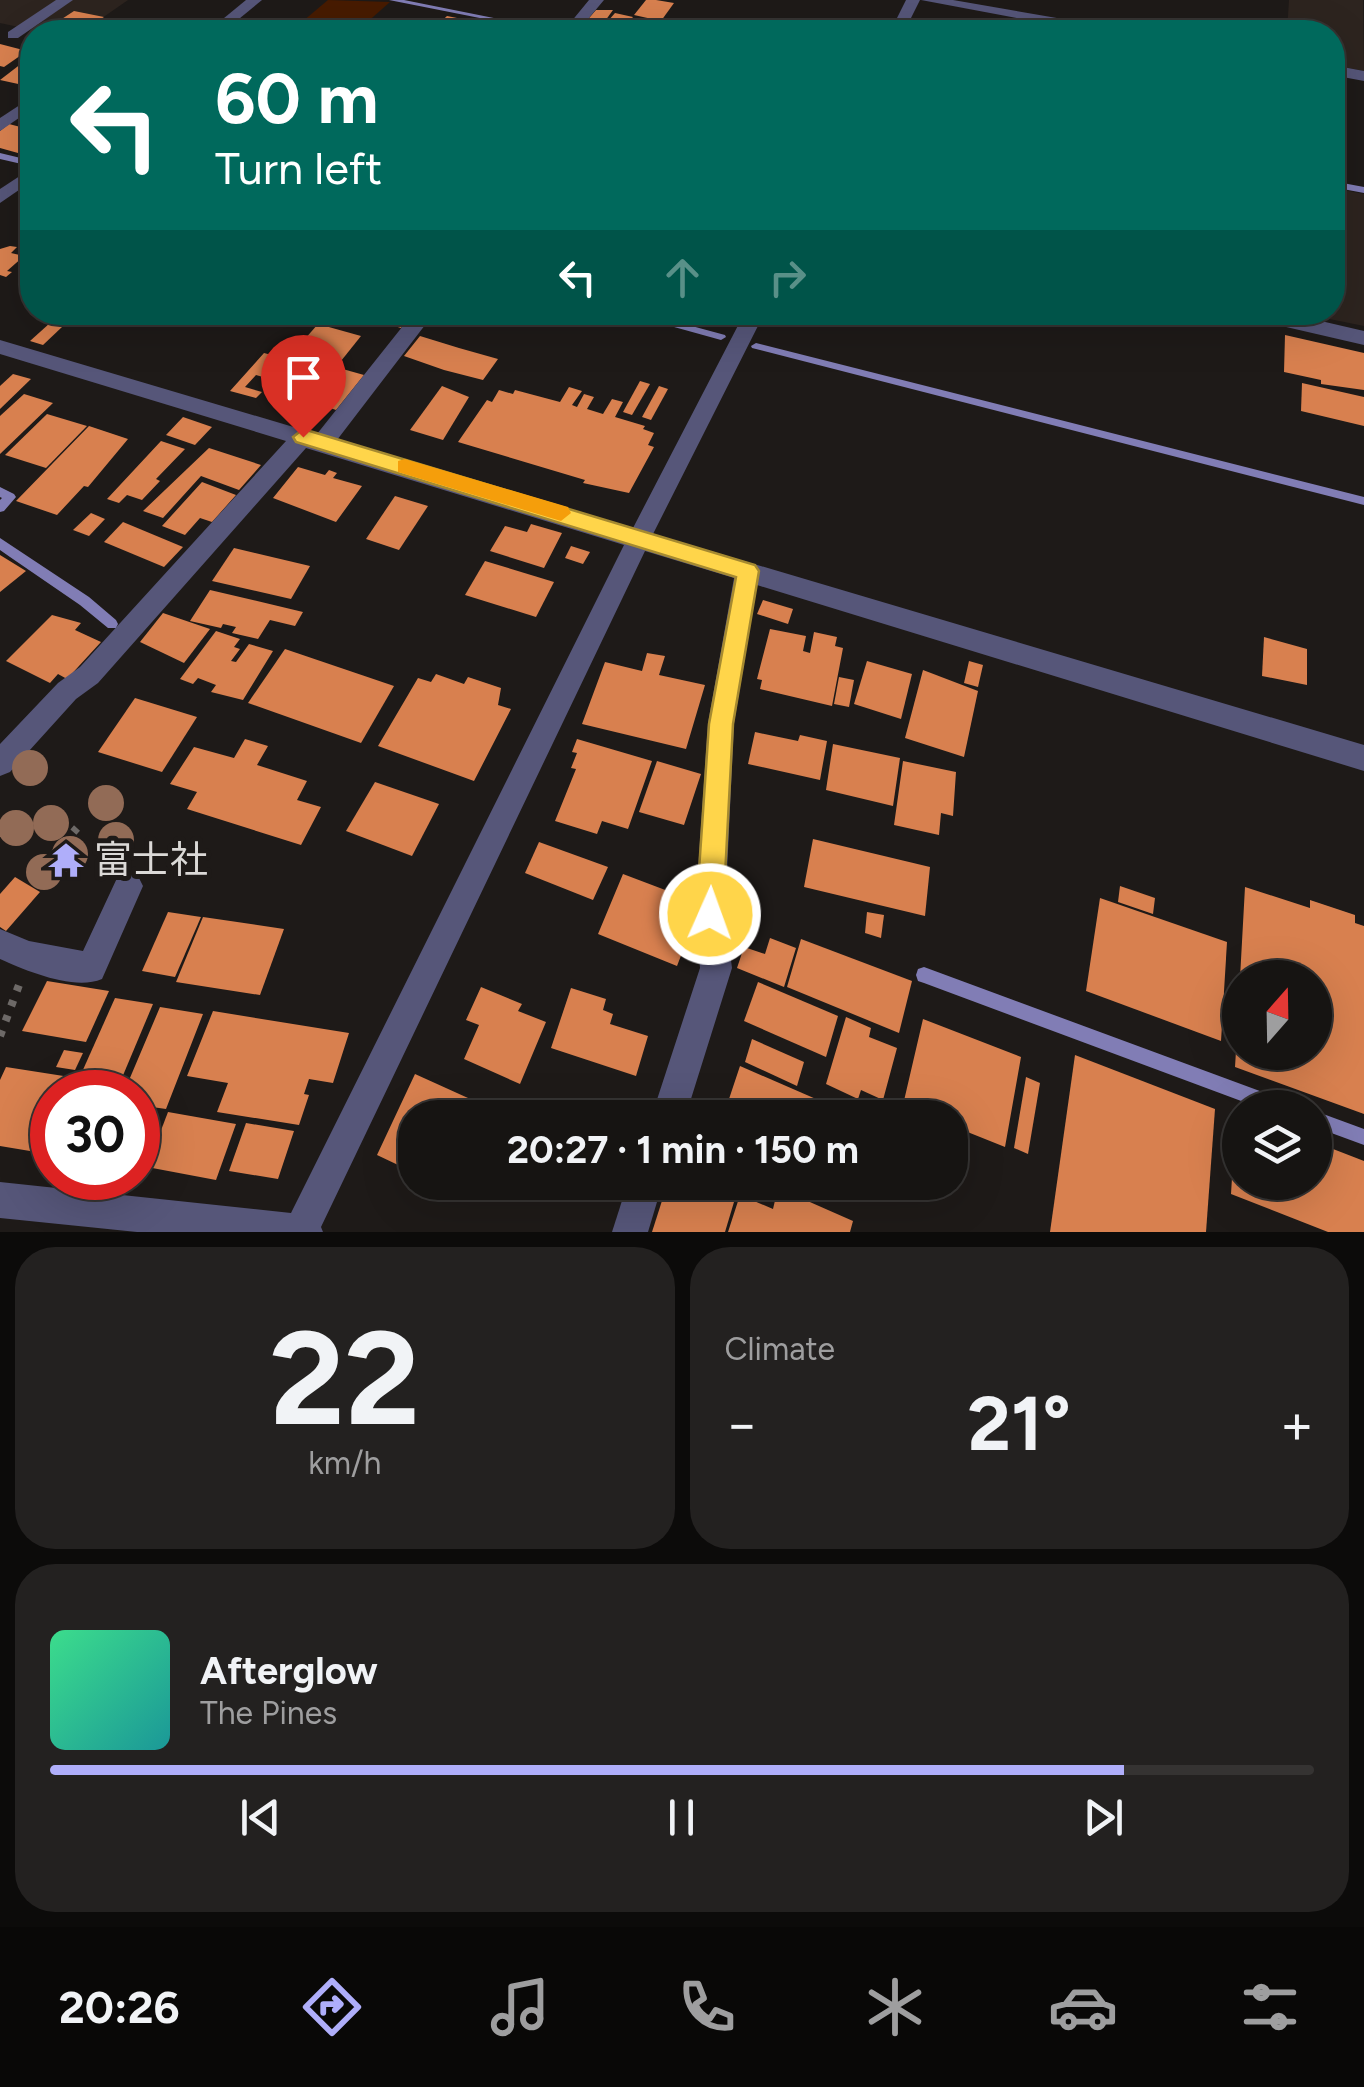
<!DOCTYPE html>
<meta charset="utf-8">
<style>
:root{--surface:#161412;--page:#232120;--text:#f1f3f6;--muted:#9e9e9f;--line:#353332;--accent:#afaefa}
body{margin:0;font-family:Figtree,"Noto Sans JP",sans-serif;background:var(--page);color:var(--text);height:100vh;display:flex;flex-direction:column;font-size:38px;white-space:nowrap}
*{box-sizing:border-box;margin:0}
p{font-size:32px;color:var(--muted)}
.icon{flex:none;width:55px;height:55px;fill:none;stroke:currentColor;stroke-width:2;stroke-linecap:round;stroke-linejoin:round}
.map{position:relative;height:1232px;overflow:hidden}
.details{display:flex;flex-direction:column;gap:15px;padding:15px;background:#0c0b0a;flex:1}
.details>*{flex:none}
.guide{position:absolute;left:20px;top:20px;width:1325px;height:305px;border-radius:40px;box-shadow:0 10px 40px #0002,0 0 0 2px var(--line);background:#00695c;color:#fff;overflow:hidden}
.needle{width:65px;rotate:20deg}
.tools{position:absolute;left:1222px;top:960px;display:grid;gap:20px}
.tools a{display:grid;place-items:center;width:110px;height:110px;border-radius:50%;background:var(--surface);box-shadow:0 10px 40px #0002,0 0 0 2px var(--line);font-size:50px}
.speed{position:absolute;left:30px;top:1070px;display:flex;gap:20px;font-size:50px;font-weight:700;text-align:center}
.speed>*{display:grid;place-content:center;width:130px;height:130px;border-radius:50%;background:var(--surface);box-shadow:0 10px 40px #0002,0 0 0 2px var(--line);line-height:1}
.speed .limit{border:15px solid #d22;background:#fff;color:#111}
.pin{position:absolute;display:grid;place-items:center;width:85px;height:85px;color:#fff;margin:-102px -42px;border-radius:50% 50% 50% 0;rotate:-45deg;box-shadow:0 0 10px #0007}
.pin .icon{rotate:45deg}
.me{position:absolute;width:110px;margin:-55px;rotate:2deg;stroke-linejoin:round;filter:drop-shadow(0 0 8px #0008)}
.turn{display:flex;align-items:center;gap:35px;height:210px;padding:0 30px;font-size:45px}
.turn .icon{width:130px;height:130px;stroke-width:2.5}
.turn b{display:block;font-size:70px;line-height:85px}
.lanes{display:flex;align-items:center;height:95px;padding:0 30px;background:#0003;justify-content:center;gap:50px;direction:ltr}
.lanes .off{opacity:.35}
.big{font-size:75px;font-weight:700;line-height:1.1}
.details .card{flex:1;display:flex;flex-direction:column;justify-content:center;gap:15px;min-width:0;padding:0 35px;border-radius:40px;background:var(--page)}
.details .dial{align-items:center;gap:0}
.dial b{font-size:130px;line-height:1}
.song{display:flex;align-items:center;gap:30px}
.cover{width:120px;height:120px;border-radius:15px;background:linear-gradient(135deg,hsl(150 70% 55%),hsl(180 70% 35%))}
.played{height:10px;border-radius:5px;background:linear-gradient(90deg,var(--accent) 85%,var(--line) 85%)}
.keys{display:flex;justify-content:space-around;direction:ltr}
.heat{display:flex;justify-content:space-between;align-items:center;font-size:55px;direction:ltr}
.details .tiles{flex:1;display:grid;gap:15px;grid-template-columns:1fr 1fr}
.card:last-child{grid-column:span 2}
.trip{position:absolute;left:398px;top:1100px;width:570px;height:100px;border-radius:40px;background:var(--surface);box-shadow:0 10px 40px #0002,0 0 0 2px var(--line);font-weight:700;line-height:100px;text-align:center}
.menu{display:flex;height:160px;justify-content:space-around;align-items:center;background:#090807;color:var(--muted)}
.menu .icon{width:70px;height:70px}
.menu .selected{color:var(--accent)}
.menu b{font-size:45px;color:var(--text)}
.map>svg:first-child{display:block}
.built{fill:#2d241f}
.green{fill:#471b00}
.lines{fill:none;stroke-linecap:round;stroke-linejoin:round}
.stream{fill:#817db5;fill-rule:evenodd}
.building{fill:#d8804f}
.path{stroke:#6d6967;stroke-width:8;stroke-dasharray:6 10;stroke-linecap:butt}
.minor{fill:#565679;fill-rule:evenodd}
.tree{fill:#926b56}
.route{fill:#ffd54a;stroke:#a68a30;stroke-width:2.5}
.slow{fill:#f59e0b}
.labels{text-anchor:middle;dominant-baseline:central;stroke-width:10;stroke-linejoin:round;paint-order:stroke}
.poi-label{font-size:38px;fill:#dbd9d7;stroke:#1e1a18;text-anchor:start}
</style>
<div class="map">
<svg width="1364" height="1232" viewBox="0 0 1364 1232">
<rect width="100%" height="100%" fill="#1e1a18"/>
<g class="built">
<polygon points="0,0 128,0 82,32 42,32 0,23"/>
<polygon points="1289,0 1363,0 1364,71 1333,65 1332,32 1287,32"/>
<polygon points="1333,188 1364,194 1364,326 1300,313 1332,312"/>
</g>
<polygon class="green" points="328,0 390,2 356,32 290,32"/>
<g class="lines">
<g class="stream">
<polygon points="389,0 404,0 564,32 551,32"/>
<polygon points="0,153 29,160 30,162 26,165 0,159"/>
<polygon points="1332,181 1364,187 1364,193 1332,187"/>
<polygon points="620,312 640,312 725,335 726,337 721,340"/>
<polygon points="756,343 1364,497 1364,505 752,348 751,346"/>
<polygon points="0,487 14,494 16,497 4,511 0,512 0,500 2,498 0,497"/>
<polygon points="0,538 89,597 116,620 118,624 116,628 108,628 80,605 10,557 0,550"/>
<polygon points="924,967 1284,1100 1290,1102 1292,1108 1260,1108 924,983 918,981 916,975 918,969"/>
<polygon points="1315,1111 1364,1129 1364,1145 1315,1127"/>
</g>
</g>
<g class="building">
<polygon points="646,0 656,0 674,3 661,21 634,15"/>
<polygon points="596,10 613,10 600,28 583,25"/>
<polygon points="74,11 104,17 81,32 42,32"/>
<polygon points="615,13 633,17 620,32 601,29"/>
<polygon points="447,16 477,22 466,32 430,32"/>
<polygon points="0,44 27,51 4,67 0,66"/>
<polygon points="26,60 32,62 32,87 0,80"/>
<polygon points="9,124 32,130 32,142 18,153 0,148 0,131"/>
<polygon points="10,246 17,247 11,253 24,256 7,271 12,272 6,277 0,275 0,249"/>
<polygon points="385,312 413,312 401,328 378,321"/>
<polygon points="474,312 528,312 519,326"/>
<polygon points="50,323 62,327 43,345 30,341"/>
<polygon points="318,324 361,336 341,361 297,348"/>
<polygon points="1285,335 1364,353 1364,390 1321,384 1321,380 1284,372"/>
<polygon points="420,336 459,348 498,359 483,380 444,370 404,356"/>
<polygon points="264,353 298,362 274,391 265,389 273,380 256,375 245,387 262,392 256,398 230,391"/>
<polygon points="305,361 332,366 364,375 336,410 280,390"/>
<polygon points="13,374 31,379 0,409 0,386"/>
<polygon points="640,381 650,384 632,415 623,412"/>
<polygon points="1302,383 1364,397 1364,426 1301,411"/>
<polygon points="442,386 469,397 443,440 410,430"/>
<polygon points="659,386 668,389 651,420 642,417"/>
<polygon points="569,387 582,391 572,405 577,407 584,394 594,397 587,409 603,414 612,399 623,402 615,417 645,426 643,429 654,433 648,445 654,447 629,493 583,483 585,480 458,442 487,400 492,402 499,390 513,394 515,390 560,402"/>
<polygon points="24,394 53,403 0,454 0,416"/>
<polygon points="47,414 87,426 46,468 5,455"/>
<polygon points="183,417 212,427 195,445 166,435"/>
<polygon points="89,426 128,439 88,487 84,486 57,515 16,501"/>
<polygon points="161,441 185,449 156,479 160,481 142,500 127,495 119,503 107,499"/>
<polygon points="209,448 261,465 239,490 201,476 163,518 143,511"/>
<polygon points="298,467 325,475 329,470 337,473 333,478 362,486 336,522 273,498"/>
<polygon points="202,482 236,495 212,522 200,518 185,535 162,526"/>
<polygon points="395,496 428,506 399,550 366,539"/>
<polygon points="91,513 105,519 89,536 73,530"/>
<polygon points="123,522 183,547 164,567 104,542"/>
<polygon points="531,524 562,533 544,568 490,551 505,526 527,532"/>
<polygon points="571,546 590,552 583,564 565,558"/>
<polygon points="234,548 310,566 291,599 212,581"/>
<polygon points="0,555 26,571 0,592"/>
<polygon points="485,561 554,582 536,617 465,595"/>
<polygon points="210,590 278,606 303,612 295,626 270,620 258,639 232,633 236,627 223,624 221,628 190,621"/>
<polygon points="763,600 793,609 788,624 757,614"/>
<polygon points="163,613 210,629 184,663 140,642"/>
<polygon points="52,615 81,623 75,630 101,642 67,679 58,674 50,683 6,661"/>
<polygon points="770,629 806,636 803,651 810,653 814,632 837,637 835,646 843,648 832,706 760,689 762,680 757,679"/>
<polygon points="216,631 240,639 234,647 240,649 231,661 236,662 249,644 273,651 243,700 211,692 216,685 198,678 193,684 180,679"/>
<polygon points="1264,637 1307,649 1307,685 1262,676"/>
<polygon points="285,649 394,686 361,743 248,703"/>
<polygon points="647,653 665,656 659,675 705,685 686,749 582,724 605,662 642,671"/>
<polygon points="867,661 912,674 901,719 854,704"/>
<polygon points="969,661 983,665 978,687 964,683"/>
<polygon points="923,670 978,691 964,757 905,738"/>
<polygon points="436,674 464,684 468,677 501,688 498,705 511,709 474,781 378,746 418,678 431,682"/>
<polygon points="839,677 854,680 849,707 834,704"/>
<polygon points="135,698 197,717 162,772 98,752"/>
<polygon points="755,732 798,741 800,735 827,741 820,780 748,764"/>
<polygon points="245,739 268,746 257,765 307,781 297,800 321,807 301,845 187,809 197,792 170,784 194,747 234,758"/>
<polygon points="577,739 652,761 628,829 602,821 597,834 555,821 576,769 571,768 577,753 572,752"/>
<polygon points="833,744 900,758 893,806 826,790"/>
<polygon points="657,761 701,774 684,825 639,812"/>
<polygon points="903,761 956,772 953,816 941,813 939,835 894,825"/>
<polygon points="375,782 439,804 412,856 346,831"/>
<polygon points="813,839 930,867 925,916 804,887"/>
<polygon points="539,842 608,867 593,900 525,873"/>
<polygon points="623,874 689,899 680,923 692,927 677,966 598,934"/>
<polygon points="15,877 40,892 6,931 0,927 0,894"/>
<polygon points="1120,886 1155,898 1153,914 1118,902"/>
<polygon points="1245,887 1310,908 1310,900 1355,915 1355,923 1364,926 1364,1114 1235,1067 1237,1035 1240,1052 1315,1052 1315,978 1240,978"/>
<polygon points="1100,898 1227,942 1221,1041 1086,991"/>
<polygon points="168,912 201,917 175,977 142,971"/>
<polygon points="867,912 884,915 881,938 865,933"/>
<polygon points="203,917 284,929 260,995 176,982"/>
<polygon points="770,938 796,948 784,987 737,968 744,947 765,954"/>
<polygon points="801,939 912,981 899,1033 787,987"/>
<polygon points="47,981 109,991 86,1042 22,1031"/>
<polygon points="758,982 838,1016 826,1057 744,1021"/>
<polygon points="481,987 522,1004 518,1011 546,1022 520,1084 464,1059 479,1025 466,1020"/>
<polygon points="571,988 606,999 603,1010 613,1014 610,1024 648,1036 636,1076 551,1048"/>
<polygon points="115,998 153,1004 116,1092 74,1090"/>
<polygon points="160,1007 203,1014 166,1109 138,1105 138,1092 124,1092"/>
<polygon points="213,1011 349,1033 333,1083 309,1079 304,1094 309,1095 299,1125 217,1112 228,1083 187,1076"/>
<polygon points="846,1017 871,1028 869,1037 897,1048 883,1100 861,1090 858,1099 826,1084"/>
<polygon points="923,1019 1021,1057 1005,1147 950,1125 950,1118 932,1118 903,1105"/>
<polygon points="752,1039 804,1062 797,1086 745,1062"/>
<polygon points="64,1050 83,1053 75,1070 56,1067"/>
<polygon points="1075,1055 1215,1109 1206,1232 1050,1232"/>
<polygon points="740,1066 816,1099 810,1118 748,1118 726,1108"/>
<polygon points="6,1067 70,1077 63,1092 52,1092 52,1115 36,1152 0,1146 0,1080"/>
<polygon points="415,1074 512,1118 415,1118 415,1173 377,1155"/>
<polygon points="1026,1077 1040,1083 1028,1154 1014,1148"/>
<polygon points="823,1098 866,1118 817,1118"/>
<polygon points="168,1112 236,1124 216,1180 147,1167"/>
<polygon points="1236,1112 1240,1113 1240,1182 1315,1182 1315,1142 1364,1161 1364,1232 1328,1232 1231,1194"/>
<polygon points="138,1122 156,1125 138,1173"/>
<polygon points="246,1123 294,1131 278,1179 229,1171"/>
<polygon points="434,1182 481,1182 473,1201"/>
<polygon points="668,1182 740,1182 725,1232 652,1232"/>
<polygon points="778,1188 853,1221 850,1232 728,1232 740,1195 773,1209"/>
</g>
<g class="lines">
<g class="path">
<polyline points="31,880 77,828"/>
<polyline points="0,1036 19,985"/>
</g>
<g class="minor">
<polygon points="56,0 73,0 18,38 8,38 8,32"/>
<polygon points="246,0 262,0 223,32 207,32"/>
<polygon points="589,0 604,0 583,25 605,32 568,31 566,28"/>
<polygon points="906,0 920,0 904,32 890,32"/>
<polygon points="921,0 953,0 1115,28 1122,32 1092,32"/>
<polygon points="1332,65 1364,71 1364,81 1332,75"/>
<polygon points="32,97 32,109 0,131 0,118"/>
<polygon points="32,168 32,181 0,203 0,189"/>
<polygon points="414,312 435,312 337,440 633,528 745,312 765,312 653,534 1364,745 1364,771 757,585 734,723 725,914 732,968 685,1118 651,1118 700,968 695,914 708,723 734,578 645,551 321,1227 323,1232 137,1232 0,1218 0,1182 291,1213 624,545 306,448 98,683 76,699 10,772 0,776 0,744 58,683 80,667 286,441 0,354 0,340 317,434"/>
<polygon points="1241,312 1282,312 1364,331 1364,345 1251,319"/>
<path d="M128,871L138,876L143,886L102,979C74,991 27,971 0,959V929L29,941L83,951L118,876Z"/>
<polygon points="628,1182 663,1182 648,1232 612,1232"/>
</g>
</g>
<g class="tree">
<circle cx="30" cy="768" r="18"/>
<circle cx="106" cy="803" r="18"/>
<circle cx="51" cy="823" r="18"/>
<circle cx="16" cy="828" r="18"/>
<circle cx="116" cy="840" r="18"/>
<circle cx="70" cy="854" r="18"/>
<circle cx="44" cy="872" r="18"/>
</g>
<polygon class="route" points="303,429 755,565 759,571 733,724 723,914 719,923 710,927 700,923 696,914 709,724 736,577 296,442 293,437"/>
<polygon class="slow" points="405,459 568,507 571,513 561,521 398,472 398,461"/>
<defs>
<symbol id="temple-bare" viewBox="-9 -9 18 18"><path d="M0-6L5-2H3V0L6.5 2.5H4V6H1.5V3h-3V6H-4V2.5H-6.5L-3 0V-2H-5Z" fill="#afaefa" stroke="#1e1a18" stroke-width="2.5" paint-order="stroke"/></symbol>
</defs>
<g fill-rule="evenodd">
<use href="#temple-bare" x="41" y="835" width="50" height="50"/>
</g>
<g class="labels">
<g class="poi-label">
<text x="94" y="860">富士社</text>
</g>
</g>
</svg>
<div class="tools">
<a><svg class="needle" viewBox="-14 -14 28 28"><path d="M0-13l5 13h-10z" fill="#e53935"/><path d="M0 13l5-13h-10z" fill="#9e9e9f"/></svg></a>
<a><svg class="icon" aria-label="layers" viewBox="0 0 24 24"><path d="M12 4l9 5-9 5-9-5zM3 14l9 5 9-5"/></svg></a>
</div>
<div class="speed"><div class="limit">30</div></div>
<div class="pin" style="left:303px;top:437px;background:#d93025"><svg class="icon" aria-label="arrive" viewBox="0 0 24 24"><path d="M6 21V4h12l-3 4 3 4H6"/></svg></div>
<svg class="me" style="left:710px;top:914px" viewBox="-20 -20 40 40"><circle r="17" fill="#ffd54a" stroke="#fff" stroke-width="3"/><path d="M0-11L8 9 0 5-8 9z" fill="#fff"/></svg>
<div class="trip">20:27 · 1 min · 150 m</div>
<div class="guide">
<div class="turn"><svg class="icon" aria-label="left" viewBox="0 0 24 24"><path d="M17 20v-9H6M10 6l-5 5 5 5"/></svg><div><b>60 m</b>Turn left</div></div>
<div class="lanes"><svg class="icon" aria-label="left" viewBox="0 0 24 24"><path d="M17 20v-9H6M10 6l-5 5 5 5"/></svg><svg class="icon off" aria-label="ahead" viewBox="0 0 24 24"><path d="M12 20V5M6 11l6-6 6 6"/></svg><svg class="icon off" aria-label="right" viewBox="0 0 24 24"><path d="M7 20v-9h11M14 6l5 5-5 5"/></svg></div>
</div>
</div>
<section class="details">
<div class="tiles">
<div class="card dial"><b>22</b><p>km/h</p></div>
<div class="card"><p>Climate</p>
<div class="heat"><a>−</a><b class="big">21°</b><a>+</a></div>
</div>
<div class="card">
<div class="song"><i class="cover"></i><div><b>Afterglow</b><p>The Pines</p></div></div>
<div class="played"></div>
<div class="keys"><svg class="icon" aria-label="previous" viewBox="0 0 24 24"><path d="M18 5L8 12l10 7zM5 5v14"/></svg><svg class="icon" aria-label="pause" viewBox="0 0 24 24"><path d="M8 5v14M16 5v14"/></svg><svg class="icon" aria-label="next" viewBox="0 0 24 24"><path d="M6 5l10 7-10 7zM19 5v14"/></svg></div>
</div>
</div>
</section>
<nav class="menu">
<b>20:26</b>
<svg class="icon selected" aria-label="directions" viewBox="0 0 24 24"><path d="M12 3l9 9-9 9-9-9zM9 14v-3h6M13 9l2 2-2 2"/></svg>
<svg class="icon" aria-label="music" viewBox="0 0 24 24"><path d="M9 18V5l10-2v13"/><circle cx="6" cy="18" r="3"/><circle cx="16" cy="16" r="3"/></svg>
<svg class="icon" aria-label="phone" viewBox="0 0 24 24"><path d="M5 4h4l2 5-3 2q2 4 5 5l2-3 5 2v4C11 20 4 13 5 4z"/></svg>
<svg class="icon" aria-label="climate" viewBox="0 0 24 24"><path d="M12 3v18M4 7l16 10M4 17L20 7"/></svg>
<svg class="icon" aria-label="car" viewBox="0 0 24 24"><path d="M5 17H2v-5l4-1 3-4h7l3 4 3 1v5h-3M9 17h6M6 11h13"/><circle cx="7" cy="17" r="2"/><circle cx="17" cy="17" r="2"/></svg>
<svg class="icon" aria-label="filters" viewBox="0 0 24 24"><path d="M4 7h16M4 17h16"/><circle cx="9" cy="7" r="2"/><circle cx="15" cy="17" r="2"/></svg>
</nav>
